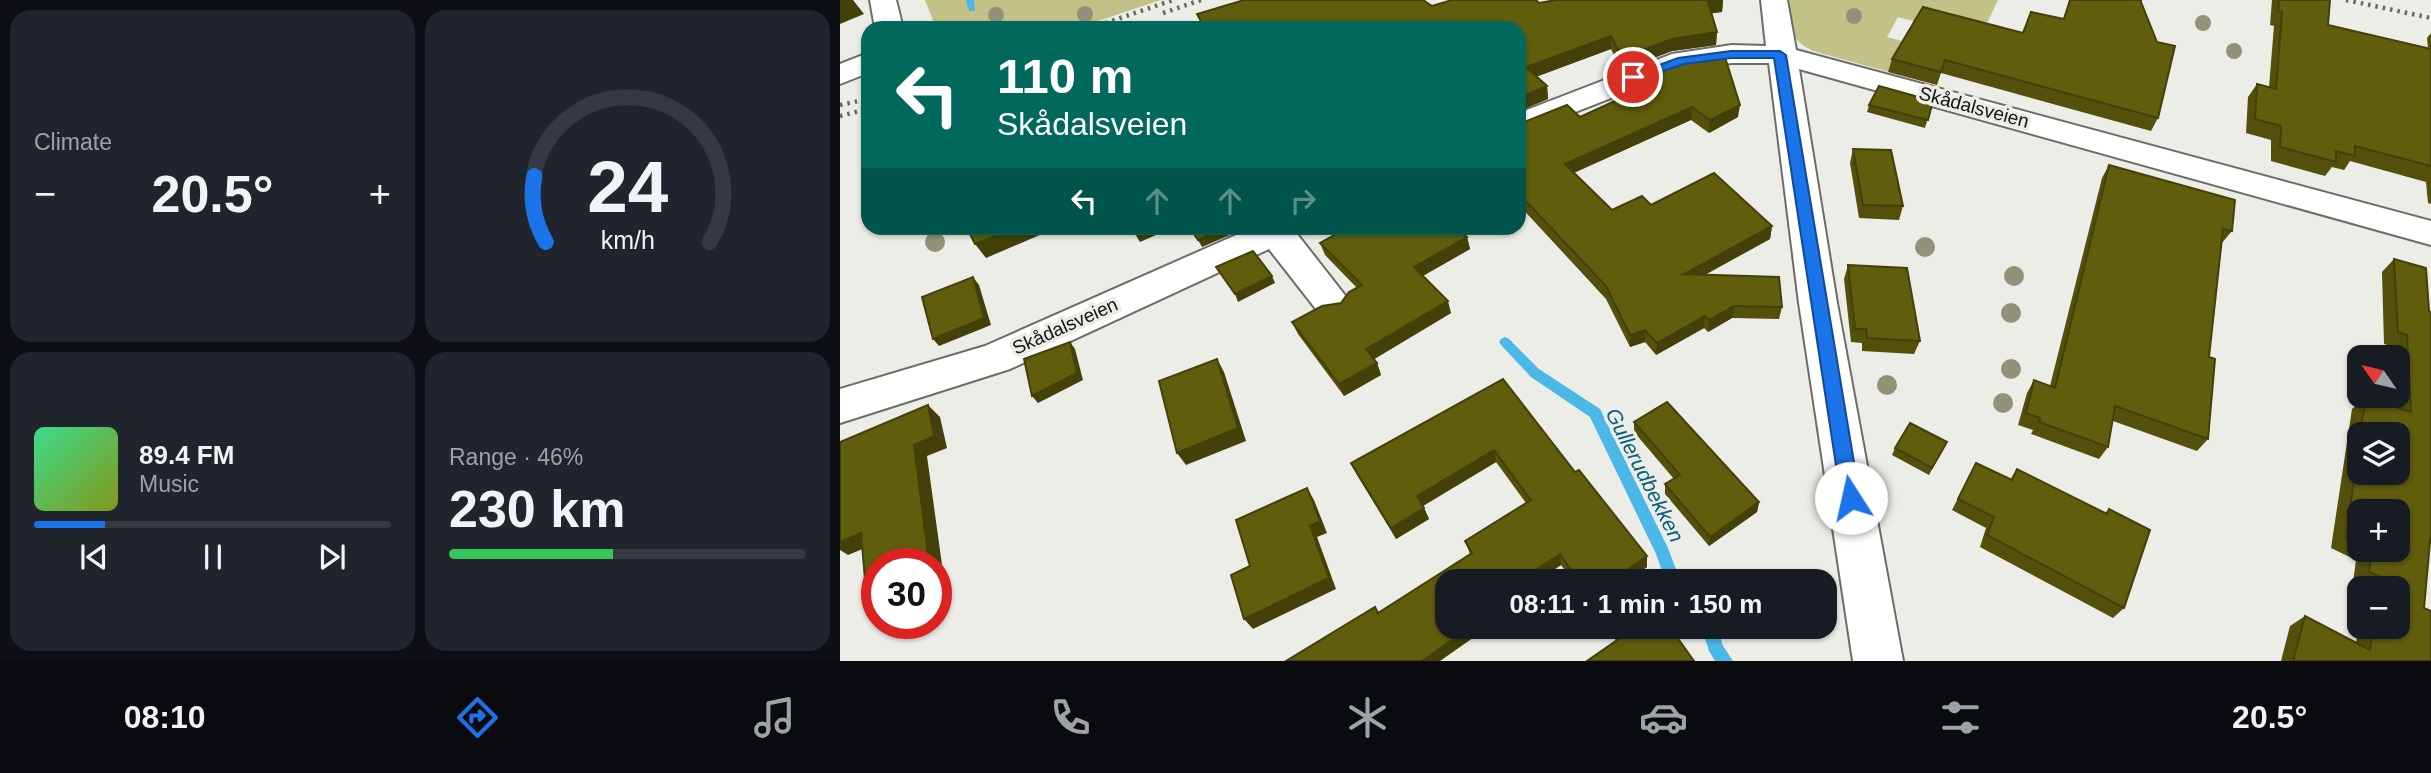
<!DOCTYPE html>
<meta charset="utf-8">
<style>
:root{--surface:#171b24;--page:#20242c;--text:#f1f3f6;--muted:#9ea1a6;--line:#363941;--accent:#1a73e8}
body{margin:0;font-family:Helvetica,sans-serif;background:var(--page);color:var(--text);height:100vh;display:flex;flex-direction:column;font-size:26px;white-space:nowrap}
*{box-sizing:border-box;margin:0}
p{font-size:23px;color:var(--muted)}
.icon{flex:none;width:38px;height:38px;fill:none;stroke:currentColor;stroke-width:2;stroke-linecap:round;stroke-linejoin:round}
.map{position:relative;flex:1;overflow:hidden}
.panel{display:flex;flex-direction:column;gap:10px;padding:10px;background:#0d0f14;width:840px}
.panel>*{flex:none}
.banner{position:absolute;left:21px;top:21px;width:665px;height:214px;border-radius:21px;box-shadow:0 2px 5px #0004;background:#00695c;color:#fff;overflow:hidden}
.needle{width:46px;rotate:304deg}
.tools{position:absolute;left:1507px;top:345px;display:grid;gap:14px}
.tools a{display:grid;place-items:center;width:63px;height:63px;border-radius:14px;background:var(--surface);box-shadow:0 2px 5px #0004;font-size:35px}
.speed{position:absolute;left:21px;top:548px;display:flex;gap:14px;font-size:35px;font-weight:700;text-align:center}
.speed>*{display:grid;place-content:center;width:91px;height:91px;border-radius:50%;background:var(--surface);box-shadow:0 2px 5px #0004;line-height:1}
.speed .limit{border:10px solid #d22;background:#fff;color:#111}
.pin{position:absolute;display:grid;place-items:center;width:60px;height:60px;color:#fff;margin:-30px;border:4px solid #fff;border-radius:50%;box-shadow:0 2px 7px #0007}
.me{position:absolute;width:77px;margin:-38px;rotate:350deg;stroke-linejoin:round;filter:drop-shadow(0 0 5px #0008)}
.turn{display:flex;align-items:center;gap:24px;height:147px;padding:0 21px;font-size:32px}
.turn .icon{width:91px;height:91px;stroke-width:2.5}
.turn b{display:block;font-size:49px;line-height:60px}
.lanes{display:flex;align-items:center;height:66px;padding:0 21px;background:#0003;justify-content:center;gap:35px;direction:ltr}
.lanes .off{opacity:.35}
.big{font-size:52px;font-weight:800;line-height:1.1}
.panel .tile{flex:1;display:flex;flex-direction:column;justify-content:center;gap:10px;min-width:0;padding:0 24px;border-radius:21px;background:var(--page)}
.panel .dial{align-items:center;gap:0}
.dial svg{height:182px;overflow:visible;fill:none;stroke:var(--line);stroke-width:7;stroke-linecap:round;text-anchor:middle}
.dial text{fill:var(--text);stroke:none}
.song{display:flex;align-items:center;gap:21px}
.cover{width:84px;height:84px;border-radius:10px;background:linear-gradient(135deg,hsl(150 70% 55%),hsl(70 70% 35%))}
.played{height:7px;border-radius:4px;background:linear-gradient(90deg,var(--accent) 20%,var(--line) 20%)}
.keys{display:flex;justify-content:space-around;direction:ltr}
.heat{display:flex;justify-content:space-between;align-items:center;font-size:38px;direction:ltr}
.charge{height:10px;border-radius:5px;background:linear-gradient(90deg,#34c759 46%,var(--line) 0)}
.panel .tiles{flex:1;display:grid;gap:10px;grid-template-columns:repeat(2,1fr)}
.trip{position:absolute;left:595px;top:569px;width:402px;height:70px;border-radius:21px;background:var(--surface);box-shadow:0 2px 5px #0004;font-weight:800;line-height:70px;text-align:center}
.dock{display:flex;height:112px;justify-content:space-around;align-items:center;background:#090b0e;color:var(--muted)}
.dock .icon{width:49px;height:49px}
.dock .active{color:var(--accent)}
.dock b{font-size:32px;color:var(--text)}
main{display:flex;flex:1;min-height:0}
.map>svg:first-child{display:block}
.green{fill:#c1c188}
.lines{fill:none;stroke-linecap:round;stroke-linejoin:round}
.stream{fill:#4cb8e7;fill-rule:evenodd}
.minor-casing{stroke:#6c6c68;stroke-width:4}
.minor{fill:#fff;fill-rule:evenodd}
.rail{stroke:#676764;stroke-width:4.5;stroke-dasharray:2.5 5;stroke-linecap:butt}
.tree{fill:#939279}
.wall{fill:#53500b;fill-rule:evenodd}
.shaded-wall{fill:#434109}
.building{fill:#605d0d;stroke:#434109;stroke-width:2}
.route{fill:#1a73e8;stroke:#114b97;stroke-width:2}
.labels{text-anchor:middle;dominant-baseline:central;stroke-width:7;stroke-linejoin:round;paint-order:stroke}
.street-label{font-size:19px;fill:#141412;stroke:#edede8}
.water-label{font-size:21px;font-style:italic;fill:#05607f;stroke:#edede8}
</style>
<main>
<section class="panel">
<div class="tiles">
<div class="tile"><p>Climate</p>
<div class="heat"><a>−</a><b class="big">20.5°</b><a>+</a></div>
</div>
<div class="tile dial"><svg viewBox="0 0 100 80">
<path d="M14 69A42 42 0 1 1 86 69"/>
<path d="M14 69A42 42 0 0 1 9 40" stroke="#1a73e8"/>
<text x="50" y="56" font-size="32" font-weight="700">24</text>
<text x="50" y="72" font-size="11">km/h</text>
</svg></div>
<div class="tile">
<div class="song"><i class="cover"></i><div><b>89.4 FM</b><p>Music</p></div></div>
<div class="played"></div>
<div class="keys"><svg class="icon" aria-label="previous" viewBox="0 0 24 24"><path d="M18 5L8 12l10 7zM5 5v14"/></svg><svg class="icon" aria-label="pause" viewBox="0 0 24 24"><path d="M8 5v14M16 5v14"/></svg><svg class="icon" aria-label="next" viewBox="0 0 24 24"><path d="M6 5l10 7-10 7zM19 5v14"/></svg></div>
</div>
<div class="tile"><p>Range · 46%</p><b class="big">230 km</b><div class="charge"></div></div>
</div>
</section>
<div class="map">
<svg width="1591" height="661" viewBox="0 0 1591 661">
<rect width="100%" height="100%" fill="#edede8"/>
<g class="green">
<polygon points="85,0 321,0 237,28 96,28"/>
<path d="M949,0H1158L1139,40L1115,14L1090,8L1083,20L1077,22L1058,17L1047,37L1066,42L1085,82L973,51C947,38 951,27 949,0Z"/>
</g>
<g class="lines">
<g class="stream">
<polygon points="126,0 134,0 135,11 129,11"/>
<polygon points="665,337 669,339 699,369 760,409 828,548 835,567 845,581 828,581 822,571 816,554 750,417 691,377 661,345 659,342 661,339"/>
<polygon points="861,626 877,626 883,646 893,661 875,661 869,651"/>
</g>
<defs>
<g id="minor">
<polygon points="30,0 56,0 63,28 35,28"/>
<polygon points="921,0 947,0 956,50 1591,221 1591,245 959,69 997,303 1063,661 1013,661 959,303 929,63 892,63 848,68 679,134 679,113 832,54 892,45 926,46"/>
<polygon points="28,53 28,73 0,84 0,64"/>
<polygon points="412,228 460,228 457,234 511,303 505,313 492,317 479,313 429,249 170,369 0,423 0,389 145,346"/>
</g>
</defs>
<use href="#minor" class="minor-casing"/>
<use href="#minor" class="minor"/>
<g class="rail">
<polyline points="1506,0 1591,18"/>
<polyline points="323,13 361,0"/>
<polyline points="251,28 333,0"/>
<polyline points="0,105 28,99"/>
<polyline points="0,116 28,109"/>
</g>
</g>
<g class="tree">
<circle cx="245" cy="14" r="8"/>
<circle cx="156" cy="15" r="8"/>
<circle cx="1014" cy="16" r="8"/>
<circle cx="1363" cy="23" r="8"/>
<circle cx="1394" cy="51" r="8"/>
<circle cx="95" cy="242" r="10"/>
<circle cx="1085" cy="247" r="10"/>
<circle cx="1174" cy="276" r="10"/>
<circle cx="1171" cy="313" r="10"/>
<circle cx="1171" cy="369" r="10"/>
<circle cx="1047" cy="385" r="10"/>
<circle cx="1163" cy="403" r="10"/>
</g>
<g class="wall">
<polygon points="716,0 883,0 882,12 871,13 877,32 876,45 832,51 787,68 777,61 771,49 696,76 707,86 708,99 679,111 679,28 362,27 357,14 699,3"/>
<polygon points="1230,0 1301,0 1318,118 1311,131 1101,73 1097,85 1048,72 1052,59 1183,33 1223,19"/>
<polygon points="1432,0 1490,0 1488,25 1588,48 1587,38 1591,33 1591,204 1588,203 1586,182 1510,161 1504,170 1492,167 1485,176 1431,161 1431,140 1406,133 1408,97 1417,84 1429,87 1434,26 1430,25"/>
<polygon points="810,73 898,117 869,133 851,120 734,173 772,210 811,205 932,226 930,239 864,275 942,307 939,319 892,318 868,332 864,328 816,355 805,342 790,347 766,299 679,205 679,124 740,117 810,85"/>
<polygon points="1093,101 1085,128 1027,112 1029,105"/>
<polygon points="1013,149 1063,206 1059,220 1019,218 1010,163"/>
<polygon points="1269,165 1392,231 1381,244 1369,357 1368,439 1357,451 1273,421 1268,447 1259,459 1191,434 1193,430 1178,425 1187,393 1194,380 1210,386 1262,178"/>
<polygon points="627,237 630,249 583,276 611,313 534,359 537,363 541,375 504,396 458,334 452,322 501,303 517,288 485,255 480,243"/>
<path d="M1554,259L1586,268L1584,608L1591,661H1441L1450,626L1465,616L1516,643L1519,625V626H1558V588H1525L1513,582L1516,560L1491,548L1512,409L1526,397L1556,407V396H1558V357H1554V347L1544,344L1542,272ZM1519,434H1558L1519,472ZM1519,511L1558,550H1519Z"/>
<polygon points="1008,265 1080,341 1074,354 1022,351 1022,343 1011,342 1004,279"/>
<polygon points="663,379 735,472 807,556 807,567 792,577 795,581 733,581 721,565 697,581 607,581 538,613 630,554 625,541 686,503 656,462 583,506 589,519 556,539 517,475 511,463"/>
<polygon points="794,422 919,502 917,512 869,546 825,494 825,484 834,479 794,432"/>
<polygon points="1107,442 1089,475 1052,455 1055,448"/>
<polygon points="1136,463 1170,480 1177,469 1265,513 1269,509 1284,608 1273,618 1140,547 1146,528 1112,510"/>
<polygon points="766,626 829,626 776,641"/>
</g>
<g class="shaded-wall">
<polygon points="0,0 13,0 24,14 0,24"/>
<polygon points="879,0 883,0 882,12 867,14 868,2"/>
<polygon points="877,32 876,45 832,51 787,68 787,56 832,39"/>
<polygon points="771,36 771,49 688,80 686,67"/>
<polygon points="707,86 708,99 679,111 679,98"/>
<polygon points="900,105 898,117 869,133 870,120"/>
<polygon points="852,107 851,120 726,176 725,164"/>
<polygon points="932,226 930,239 843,287 844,274"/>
<polygon points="175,228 216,228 146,258 135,244"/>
<polygon points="294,228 332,228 300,242 292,229"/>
<polygon points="386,228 395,228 397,232 362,247 358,240"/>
<polygon points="627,237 630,249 577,279 574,267"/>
<polygon points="432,276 435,283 398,302 395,294"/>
<polygon points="133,277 139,285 151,325 99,346 93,339"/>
<polygon points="608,301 611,313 531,361 526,349"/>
<polygon points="894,306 892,318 868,332 869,320"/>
<polygon points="865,316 864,328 816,355 817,343"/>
<polygon points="805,330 805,342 790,347 790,335"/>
<polygon points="230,342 235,349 243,380 198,403 192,396"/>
<polygon points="377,359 384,372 406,441 346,465 337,453"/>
<polygon points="537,363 541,375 504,396 499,384"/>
<polygon points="88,405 100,417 107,448 87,456 103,572 96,575 96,564 86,564 74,445"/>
<polygon points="654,450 656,462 581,507 577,496"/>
<polygon points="467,488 474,500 487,533 477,537 496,589 413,629 404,619 470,526"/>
<polygon points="919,502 917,512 869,546 870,537"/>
<polygon points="584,508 589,519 556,539 551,528"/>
<polygon points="21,533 37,543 8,555 0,550 0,542"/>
<polygon points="720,554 721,565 697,581 679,581"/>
<polygon points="807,556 807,567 787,580 787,570"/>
<polygon points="37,586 37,597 26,591"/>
<polygon points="632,626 650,626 600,661 582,661"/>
</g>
<g class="building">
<polygon points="404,0 583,0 592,6 612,0 696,0 699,3 716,0 879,0 868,2 877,32 832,39 787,56 777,48 771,36 686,67 707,86 679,98 679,28 359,28 364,26 357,14"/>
<polygon points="1230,0 1301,0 1301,2 1317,42 1335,46 1318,118 1105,60 1101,72 1052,59 1083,7 1183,33 1191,12 1224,19"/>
<polygon points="1439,0 1490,0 1488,25 1591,49 1591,166 1515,146 1515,156 1496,151 1496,162 1440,147 1441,126 1415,119 1417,84 1436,89 1442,12 1438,11"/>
<polygon points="884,54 900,105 870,120 852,107 725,164 772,210 802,196 811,205 874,173 932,226 844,274 939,277 942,307 894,306 869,320 865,316 817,343 805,330 790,335 766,286 679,194 679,124 727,105 740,117 819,81 810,73 849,58"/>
<polygon points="1039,86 1093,101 1088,120 1029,105"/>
<polygon points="1013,149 1051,150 1063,206 1023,205"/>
<polygon points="1269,165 1395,200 1392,231 1383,229 1369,357 1375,359 1368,439 1275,406 1268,447 1199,422 1200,418 1186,413 1194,380 1215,388"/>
<polygon points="127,228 175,228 135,244"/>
<polygon points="350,228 386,228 358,240"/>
<polygon points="507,228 617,228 627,237 574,267 608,301 526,349 537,363 499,384 452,322 482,306 501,303 509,292 522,285 480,243"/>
<polygon points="413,251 432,276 395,294 376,267"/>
<polygon points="1554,259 1586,268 1589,311 1591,312 1591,531 1584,608 1591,611 1591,661 1453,661 1465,616 1530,650 1533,626 1558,626 1558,588 1539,588 1541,577 1529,572 1532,550 1558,550 1558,511 1519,511 1519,544 1506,538 1519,443 1519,472 1558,472 1558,434 1520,434 1526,397 1571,412 1567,335 1558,332"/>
<polygon points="1008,265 1067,268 1080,341 1027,338 1026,329 1015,329"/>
<polygon points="133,277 144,318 93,339 82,297"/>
<polygon points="230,342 237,373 192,396 184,359"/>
<polygon points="377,359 398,428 337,453 319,381"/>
<polygon points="663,379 735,472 739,470 807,556 787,570 795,581 739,581 720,554 679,581 607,581 607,626 632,626 582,661 446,661 535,607 538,613 632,553 625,541 691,500 654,450 577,496 584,508 551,528 511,463"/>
<polygon points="827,402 919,502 870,537 825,484 840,475 794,422"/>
<polygon points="88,405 94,436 74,445 89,562 86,564 37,564 37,586 26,591 21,533 0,542 0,442"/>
<polygon points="1070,423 1107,442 1092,468 1055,448"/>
<polygon points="1136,463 1172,480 1177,469 1267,514 1269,509 1310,530 1284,608 1147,535 1154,517 1118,499"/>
<polygon points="467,488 480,521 470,526 489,578 404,619 391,575 410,566 396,520"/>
<polygon points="772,626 829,626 854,661 747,661 780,638"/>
</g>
<polygon class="route" points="891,51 940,51 946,55 1020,498 1017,504 1011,506 1004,504 1001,498 934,58 891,58 844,64 793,81 787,77 838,58"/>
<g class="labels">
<g class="street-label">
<text transform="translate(1134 107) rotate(15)">Skådalsveien</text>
<text transform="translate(225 326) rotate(-24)">Skådalsveien</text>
</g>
<g class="water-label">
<text transform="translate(805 475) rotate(63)">Gullerudbekken</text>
</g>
</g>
</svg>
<div class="tools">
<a><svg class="needle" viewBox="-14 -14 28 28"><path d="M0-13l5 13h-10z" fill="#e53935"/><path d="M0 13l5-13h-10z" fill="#9ea1a6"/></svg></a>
<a><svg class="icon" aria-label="layers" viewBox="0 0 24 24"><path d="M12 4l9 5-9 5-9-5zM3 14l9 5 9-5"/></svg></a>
<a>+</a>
<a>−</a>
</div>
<div class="speed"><div class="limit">30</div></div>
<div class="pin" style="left:793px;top:77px;background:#d93025"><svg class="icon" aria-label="arrive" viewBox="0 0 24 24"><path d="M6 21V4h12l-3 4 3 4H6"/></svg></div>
<svg class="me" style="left:1011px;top:498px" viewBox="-20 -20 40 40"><circle r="19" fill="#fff"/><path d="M0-13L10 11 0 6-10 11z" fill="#1a73e8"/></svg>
<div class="trip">08:11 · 1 min · 150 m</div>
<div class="banner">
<div class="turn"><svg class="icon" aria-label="left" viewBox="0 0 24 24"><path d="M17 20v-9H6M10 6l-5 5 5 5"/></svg><div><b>110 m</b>Skådalsveien</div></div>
<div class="lanes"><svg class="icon" aria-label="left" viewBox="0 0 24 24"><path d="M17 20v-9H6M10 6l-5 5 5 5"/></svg><svg class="icon off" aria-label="ahead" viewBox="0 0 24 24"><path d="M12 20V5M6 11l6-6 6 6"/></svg><svg class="icon off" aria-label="ahead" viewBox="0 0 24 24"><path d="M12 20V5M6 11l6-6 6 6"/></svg><svg class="icon off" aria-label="right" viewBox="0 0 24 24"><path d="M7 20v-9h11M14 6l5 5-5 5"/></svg></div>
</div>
</div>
</main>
<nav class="dock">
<b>08:10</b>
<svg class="icon active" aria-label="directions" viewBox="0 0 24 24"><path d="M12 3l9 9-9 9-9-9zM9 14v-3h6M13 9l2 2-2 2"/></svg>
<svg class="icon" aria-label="music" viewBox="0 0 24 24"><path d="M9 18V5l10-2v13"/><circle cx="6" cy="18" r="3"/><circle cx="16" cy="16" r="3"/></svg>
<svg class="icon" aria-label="phone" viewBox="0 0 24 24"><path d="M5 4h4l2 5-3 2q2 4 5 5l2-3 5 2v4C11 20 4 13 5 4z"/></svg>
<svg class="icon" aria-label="climate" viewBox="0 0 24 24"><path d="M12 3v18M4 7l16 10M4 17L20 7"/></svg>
<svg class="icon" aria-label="car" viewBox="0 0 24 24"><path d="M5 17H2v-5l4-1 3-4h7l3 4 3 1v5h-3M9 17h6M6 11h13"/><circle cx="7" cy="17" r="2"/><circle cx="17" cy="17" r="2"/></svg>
<svg class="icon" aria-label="filters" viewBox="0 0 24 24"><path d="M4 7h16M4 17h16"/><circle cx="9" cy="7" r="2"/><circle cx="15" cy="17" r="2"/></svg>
<b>20.5°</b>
</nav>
